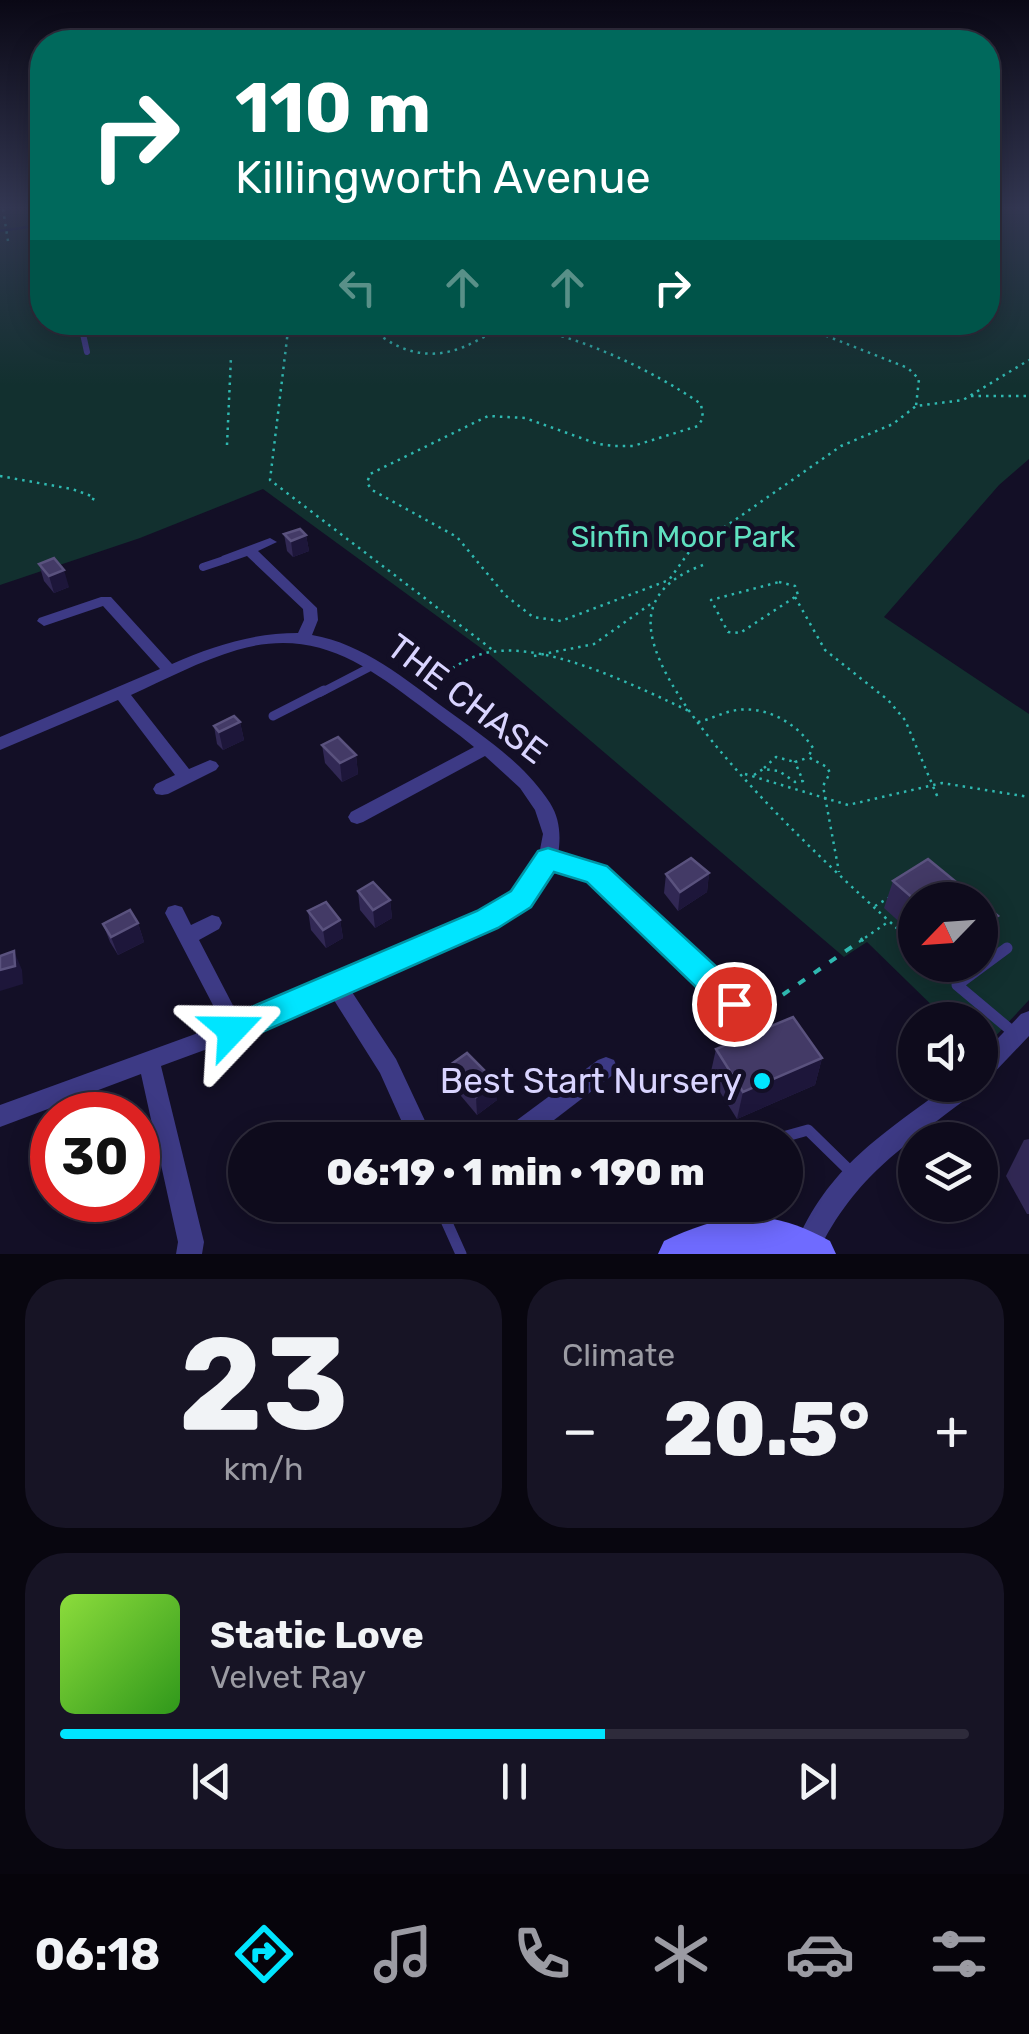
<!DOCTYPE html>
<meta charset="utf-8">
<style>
:root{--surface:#0e0b1c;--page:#171425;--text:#f1f3f6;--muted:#9b9ba3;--line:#2e2b3b;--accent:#00e5ff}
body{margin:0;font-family:Rubik,sans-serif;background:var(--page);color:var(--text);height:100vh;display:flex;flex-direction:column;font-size:38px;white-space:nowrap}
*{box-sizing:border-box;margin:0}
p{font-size:32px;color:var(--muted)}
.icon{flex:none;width:55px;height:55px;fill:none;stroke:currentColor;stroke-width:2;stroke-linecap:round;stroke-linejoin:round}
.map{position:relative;height:1254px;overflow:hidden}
.details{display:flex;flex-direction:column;gap:25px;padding:25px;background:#08060f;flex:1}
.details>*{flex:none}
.guide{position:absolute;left:30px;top:30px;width:970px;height:305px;border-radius:40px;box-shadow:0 5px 25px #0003,0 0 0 2px var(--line);background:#00695c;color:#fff;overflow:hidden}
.needle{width:65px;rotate:245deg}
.tools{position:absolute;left:898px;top:882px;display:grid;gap:20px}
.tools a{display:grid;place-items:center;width:100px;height:100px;border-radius:50%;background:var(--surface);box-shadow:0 5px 25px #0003,0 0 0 2px var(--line);font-size:50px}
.speed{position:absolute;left:30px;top:1092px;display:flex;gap:20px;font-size:50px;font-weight:700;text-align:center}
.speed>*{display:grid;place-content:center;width:130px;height:130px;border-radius:50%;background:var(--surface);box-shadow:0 5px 25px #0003,0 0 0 2px var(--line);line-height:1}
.speed .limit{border:15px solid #d22;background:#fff;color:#111}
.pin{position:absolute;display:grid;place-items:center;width:85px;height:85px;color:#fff;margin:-42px;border:5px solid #fff;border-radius:50%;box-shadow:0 2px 10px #0007}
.me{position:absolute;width:110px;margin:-55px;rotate:67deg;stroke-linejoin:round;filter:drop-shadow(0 0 8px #0008)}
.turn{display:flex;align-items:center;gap:35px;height:210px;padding:0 40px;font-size:45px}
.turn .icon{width:130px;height:130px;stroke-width:2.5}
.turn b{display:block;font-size:70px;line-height:85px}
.lanes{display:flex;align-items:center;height:95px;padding:0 40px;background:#0003;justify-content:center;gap:50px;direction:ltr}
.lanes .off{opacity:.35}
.big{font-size:75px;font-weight:800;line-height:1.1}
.details .tile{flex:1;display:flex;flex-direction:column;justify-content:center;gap:15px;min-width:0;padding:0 35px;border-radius:40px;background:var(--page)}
.details .dial{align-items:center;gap:0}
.dial b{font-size:130px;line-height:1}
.song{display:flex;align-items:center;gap:30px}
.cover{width:120px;height:120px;border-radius:15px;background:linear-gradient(135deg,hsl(90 70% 55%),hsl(110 70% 35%))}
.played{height:10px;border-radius:5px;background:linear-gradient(90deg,var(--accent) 60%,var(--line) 60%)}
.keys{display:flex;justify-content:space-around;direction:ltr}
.heat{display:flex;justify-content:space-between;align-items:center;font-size:55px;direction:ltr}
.details .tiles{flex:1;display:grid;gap:25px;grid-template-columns:1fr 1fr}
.tile:last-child{grid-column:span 2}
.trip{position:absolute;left:228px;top:1122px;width:575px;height:100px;border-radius:50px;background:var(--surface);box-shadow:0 5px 25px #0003,0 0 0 2px var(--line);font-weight:800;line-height:100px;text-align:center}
.dock{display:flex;height:160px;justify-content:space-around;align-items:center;background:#06040b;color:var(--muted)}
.dock .icon{width:70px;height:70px}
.dock .on{color:var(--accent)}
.dock b{font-size:45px;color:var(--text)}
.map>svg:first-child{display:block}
.green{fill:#12302f;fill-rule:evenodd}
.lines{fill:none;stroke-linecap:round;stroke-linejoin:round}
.stream{stroke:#0a1f44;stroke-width:2.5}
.path-far1{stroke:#2fb8b0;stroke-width:2.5;stroke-dasharray:2.5 5;stroke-linecap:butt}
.path{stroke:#2fb8b0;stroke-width:4;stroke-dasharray:8 11;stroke-linecap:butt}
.lane-far4{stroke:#3d3a85;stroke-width:5}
.lane-far3{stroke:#3d3a85;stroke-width:6}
.lane-far2{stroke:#3d3a85;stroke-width:8}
.lane-far1{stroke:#3d3a85;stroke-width:9}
.lane{stroke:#3d3a85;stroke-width:11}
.street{fill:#3d3a85;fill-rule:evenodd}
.secondary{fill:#6f6bff;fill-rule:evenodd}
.wall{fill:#312854}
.shaded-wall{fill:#1d163a}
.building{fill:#433a66;stroke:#5a527e;stroke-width:2.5}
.route{fill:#00e5ff;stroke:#0095a6;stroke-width:2.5}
.poi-dot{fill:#00e5ff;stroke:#130f26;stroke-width:4}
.labels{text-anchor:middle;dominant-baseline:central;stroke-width:10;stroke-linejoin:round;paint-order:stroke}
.park-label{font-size:30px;fill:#5fe0c0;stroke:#130f26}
.near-street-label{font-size:35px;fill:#d9d4ff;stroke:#130f26}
.near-poi-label{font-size:35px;fill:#d9d4ff;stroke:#130f26;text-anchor:end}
</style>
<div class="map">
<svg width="1029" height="1254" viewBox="0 0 1029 1254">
<rect width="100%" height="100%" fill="#130f26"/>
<path class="green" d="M0,209H42V322H988V209H1029V459L999,485L884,617L1029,714V1000L980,1053V1020H947L867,942L844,957L489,654L263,489L140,538L0,585ZM915,900H980V965H915Z"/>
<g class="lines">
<polyline class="stream" points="0,231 42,225"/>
<g class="path-far1">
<polyline points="3,209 8,241"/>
<polyline points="289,322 270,480 494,651"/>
<path d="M374,322L371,328C404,357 439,362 478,340C490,334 500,327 514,327C572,331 654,371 701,404L703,418L698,426L633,446H615L598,444L525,418L488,416L370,474L367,483L372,490L457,537L505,595L533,617L561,621L669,580L689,552L841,446L893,424L916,406L963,400L1029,360"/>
<polyline points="791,322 908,368 919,379 916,406"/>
<polyline points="971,396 1029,396"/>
<polyline points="227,445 231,357"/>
<polyline points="0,476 72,489 94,497 92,502"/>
<path d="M703,565C679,574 655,588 651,616C640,701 850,885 912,942"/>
<polygon points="779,582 795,586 798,595 740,633 728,632 711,600"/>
<polyline points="795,597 825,650 888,700 905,720 938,798"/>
<polyline points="534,656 594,644 652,603"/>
<path d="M427,684C446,673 467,656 490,652C549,642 638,687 691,712"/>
<path d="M698,722C711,719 724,712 737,710C767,706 797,723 813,748L808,757L827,767L830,773L823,786L839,872"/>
<polyline points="764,768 776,757 795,762"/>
<polyline points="745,774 848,805 942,783 1029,797"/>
<polyline points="754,775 763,769 779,771 795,782 803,781 795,762 807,758"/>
<polyline points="875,906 890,897"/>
<polyline points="859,942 888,922"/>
</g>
<g class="path">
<polyline points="909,939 915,945"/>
<polyline points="936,965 945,973"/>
<polyline points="752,1007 758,1012 863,939"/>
</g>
<polyline class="lane-far4" points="81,322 84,336"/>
<polyline class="lane-far3" points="83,334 87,352"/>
<g class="lane-far2">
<polyline points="203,567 227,559"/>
<polyline points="320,693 374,665"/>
</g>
<polyline class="lane-far1" points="273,716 324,690"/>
<g class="lane">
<polyline points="1007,948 957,985 1013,1032"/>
<polyline points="772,1140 808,1130 853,1174"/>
<polyline points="439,1205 461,1254"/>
</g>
<g class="street">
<path d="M270,538L277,542L258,551L317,608L318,620L312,635C364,644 405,679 447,710C484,737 524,763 550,803C560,819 561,836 558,855L604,869L718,974L735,966L742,969L745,975L742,981L732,987L745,1003L742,1010L734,1012L726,1010L590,879L553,868L534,896L495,926L350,989L396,1059L434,1140H410L380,1073L332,997L240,1037L161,1066L204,1242L202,1254H176L178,1242L141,1074L0,1127V1105L220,1025L215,1009L165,913L168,907L175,905L182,907L191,925L212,915L219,917L222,923L219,929L199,940L239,1017L481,914L520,885L538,860L543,834L535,810L520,788L485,756L363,822L357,824L351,822L348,817L351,812L474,747C456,732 437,719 419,705C361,661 312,628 237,650C200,661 166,679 131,695L189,769L210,760L216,762L219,766L216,770L168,794L162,795L156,794L153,789L156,784L175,775L118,700L0,750V737L160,669L103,606L44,626L37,621L39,618L101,597H111L172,664C213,646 253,633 298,633L304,620L303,609L247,556L227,563L220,559L222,556Z"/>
<polygon points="1029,1011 1029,1036 988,1079 980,1082 980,1057 1021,1014"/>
<polygon points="606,1057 614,1060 617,1067 614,1074 528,1140 497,1140 501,1132 598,1060"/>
<path d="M949,1085H978L975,1092C907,1145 856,1173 817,1254H797L794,1248C828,1166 882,1135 949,1085Z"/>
</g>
<path class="secondary" d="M747,1216C778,1217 803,1226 830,1241L836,1254H658L664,1241C691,1228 717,1219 747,1216Z"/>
</g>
<g class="wall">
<polygon points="284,534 306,535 309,551 293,557 287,551"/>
<polygon points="39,564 69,587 54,593 44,581"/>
<polygon points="240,722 244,740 223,750 217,744 214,726"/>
<polygon points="322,745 356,755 358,774 342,782 325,763"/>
<polygon points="709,873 707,892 678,911 664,893 666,874"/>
<polygon points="893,881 915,900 915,936 884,908"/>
<polygon points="358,891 390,900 392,918 375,928 360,910"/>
<polygon points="308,911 340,920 343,938 326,948 311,930"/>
<polygon points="138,923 144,942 118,955 110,942 103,924"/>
<polygon points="716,1049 822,1058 815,1085 737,1119 710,1076"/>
<polygon points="450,1065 497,1100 477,1115 451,1084"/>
<polygon points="1029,1139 1029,1214 1027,1214 1006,1176 1024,1140"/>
</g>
<g class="shaded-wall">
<polygon points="306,535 309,551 293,557 291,541"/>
<polygon points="64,570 69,587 54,593 49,576"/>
<polygon points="240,722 244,740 223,750 219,732"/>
<polygon points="356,755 358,774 342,782 340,763"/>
<polygon points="709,873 707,892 678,911 680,892"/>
<polygon points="390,900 392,918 375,928 373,910"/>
<polygon points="998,916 987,944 980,948 980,928"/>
<polygon points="340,920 343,938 326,948 323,930"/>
<polygon points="138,923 144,942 118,955 111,937"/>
<polygon points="14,951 22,970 23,984 0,991 0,970"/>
<polygon points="822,1058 815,1085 737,1119 743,1092"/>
<polygon points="496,1082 497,1100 477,1115 476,1097"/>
</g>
<g class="building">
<polygon points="300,529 306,535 291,541 284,534"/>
<polygon points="54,558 64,570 49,576 39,564"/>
<polygon points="234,716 240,722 219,732 214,726"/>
<polygon points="338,737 356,755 340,763 322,745"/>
<polygon points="691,858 709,873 680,892 666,874"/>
<polygon points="928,859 978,900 915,900 893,881"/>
<polygon points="373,882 390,900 373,910 358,891"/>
<polygon points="980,901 998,916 980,928"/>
<polygon points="326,902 340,920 323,930 308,911"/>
<polygon points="130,910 138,923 111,937 103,924"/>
<polygon points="14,951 15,966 0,970 0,956"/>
<polygon points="793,1017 822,1058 743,1092 716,1049"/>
<polygon points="467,1053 496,1082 476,1097 450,1065"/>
</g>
<linearGradient id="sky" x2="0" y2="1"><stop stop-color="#0a0815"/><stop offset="0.54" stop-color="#333752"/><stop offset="1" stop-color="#333752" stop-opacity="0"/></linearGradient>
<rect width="1029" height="385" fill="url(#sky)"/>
<polygon class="route" points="548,848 607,866 746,994 750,1004 746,1013 734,1018 723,1013 587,882 554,872 531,907 498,928 244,1040 232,1045 221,1040 216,1030 221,1020 477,911 511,891 538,851"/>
<circle class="poi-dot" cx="762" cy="1081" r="10"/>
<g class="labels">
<g class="park-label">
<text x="683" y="537">Sinfin Moor Park</text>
</g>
<g class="near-street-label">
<text transform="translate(467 699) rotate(37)">THE CHASE</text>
</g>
<g class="near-poi-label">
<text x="742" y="1081">Best Start Nursery</text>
</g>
</g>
</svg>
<div class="tools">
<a><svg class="needle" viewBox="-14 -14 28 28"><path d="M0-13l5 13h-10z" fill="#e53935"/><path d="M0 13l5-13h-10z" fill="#9b9ba3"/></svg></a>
<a><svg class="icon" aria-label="sound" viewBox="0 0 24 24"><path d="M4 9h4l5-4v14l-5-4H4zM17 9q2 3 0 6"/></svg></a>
<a><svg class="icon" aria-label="layers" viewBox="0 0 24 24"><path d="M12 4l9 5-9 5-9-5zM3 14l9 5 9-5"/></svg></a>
</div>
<div class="speed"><div class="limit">30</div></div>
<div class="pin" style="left:734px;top:1004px;background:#d93025"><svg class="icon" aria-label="arrive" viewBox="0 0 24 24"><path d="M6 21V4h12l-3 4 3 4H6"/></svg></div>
<svg class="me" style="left:232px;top:1030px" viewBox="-20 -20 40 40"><path d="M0-17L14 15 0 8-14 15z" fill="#00e5ff" stroke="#fff" stroke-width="4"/></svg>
<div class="trip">06:19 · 1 min · 190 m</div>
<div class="guide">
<div class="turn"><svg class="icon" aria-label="right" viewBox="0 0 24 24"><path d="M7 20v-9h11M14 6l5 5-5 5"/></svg><div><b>110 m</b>Killingworth Avenue</div></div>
<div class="lanes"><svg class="icon off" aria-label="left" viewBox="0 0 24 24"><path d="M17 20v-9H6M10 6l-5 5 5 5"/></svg><svg class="icon off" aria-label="ahead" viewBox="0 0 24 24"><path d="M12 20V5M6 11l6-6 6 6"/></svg><svg class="icon off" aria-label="ahead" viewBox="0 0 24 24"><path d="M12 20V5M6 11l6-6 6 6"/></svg><svg class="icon" aria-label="right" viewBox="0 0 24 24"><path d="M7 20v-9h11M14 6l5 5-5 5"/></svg></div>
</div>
</div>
<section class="details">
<div class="tiles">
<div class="tile dial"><b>23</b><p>km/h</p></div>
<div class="tile"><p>Climate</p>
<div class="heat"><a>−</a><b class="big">20.5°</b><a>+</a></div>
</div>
<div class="tile">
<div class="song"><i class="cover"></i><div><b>Static Love</b><p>Velvet Ray</p></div></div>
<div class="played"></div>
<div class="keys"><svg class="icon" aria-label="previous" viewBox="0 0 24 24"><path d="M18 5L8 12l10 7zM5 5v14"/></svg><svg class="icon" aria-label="pause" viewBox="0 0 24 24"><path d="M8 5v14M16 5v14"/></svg><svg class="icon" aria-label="next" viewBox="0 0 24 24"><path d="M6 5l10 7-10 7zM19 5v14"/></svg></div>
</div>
</div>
</section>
<nav class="dock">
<b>06:18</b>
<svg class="icon on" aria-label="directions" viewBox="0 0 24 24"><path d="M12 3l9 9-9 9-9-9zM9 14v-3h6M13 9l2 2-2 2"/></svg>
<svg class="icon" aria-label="music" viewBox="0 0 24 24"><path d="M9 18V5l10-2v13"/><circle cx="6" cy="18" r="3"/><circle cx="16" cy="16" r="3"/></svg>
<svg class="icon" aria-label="phone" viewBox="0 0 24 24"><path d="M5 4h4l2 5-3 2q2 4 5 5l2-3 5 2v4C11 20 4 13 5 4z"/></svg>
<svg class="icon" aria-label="climate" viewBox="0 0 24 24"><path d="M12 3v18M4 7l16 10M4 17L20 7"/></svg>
<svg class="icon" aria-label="car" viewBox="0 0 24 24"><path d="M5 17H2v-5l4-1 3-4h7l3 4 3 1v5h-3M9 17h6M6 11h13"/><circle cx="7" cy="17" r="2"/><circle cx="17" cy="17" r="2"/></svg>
<svg class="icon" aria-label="filters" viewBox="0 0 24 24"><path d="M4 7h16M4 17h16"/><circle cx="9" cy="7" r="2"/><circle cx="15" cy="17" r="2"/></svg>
</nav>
